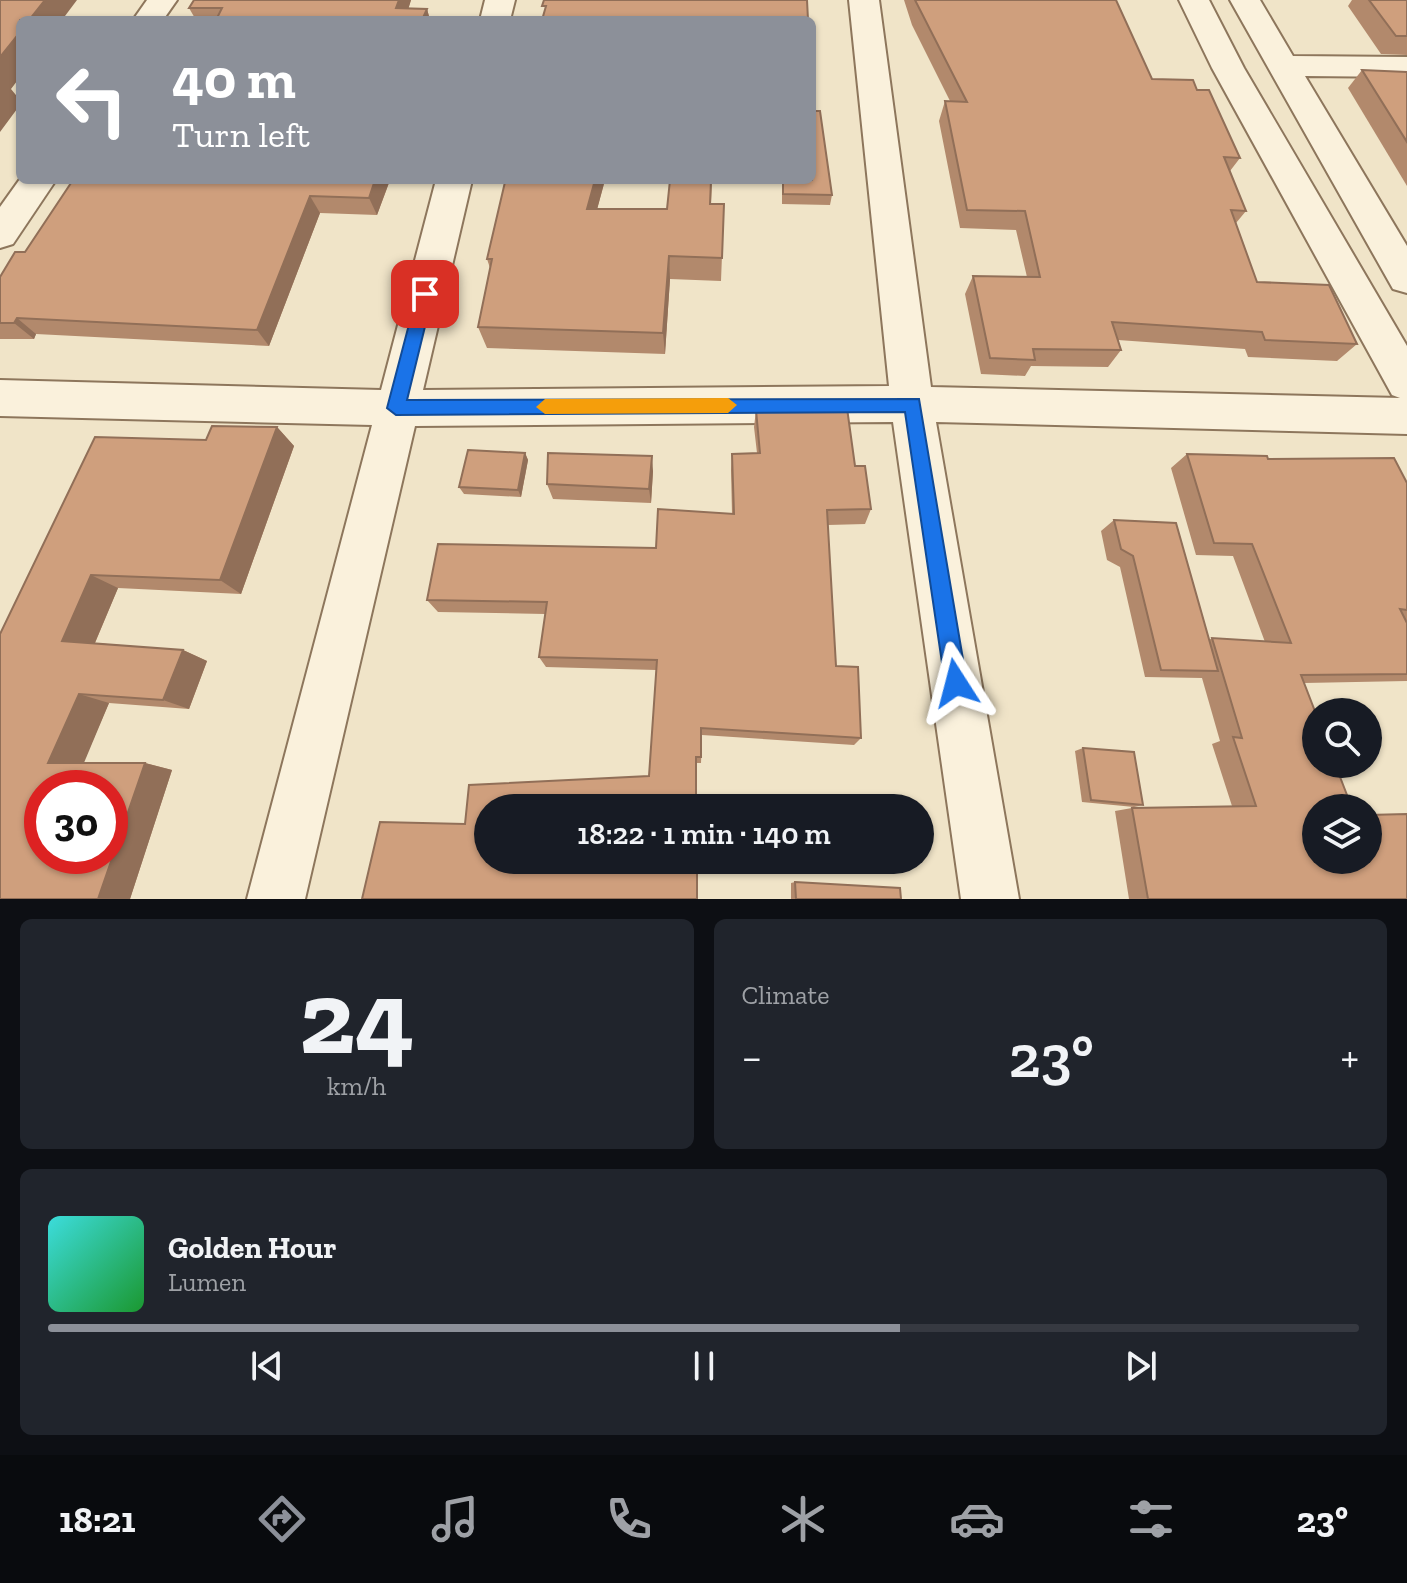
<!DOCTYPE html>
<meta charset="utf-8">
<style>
:root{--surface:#171b24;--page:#20242c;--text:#f1f3f6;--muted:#9ea1a6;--line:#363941;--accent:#8c9099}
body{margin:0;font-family:"Zilla Slab",serif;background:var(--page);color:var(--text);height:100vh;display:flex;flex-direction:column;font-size:30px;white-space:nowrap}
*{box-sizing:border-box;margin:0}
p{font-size:26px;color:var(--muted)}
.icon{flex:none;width:44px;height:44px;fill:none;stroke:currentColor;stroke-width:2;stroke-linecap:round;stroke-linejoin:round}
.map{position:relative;height:899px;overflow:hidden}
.panel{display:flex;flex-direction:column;gap:20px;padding:20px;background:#0d0f14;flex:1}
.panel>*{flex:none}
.banner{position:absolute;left:16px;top:16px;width:800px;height:168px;border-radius:12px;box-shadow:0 2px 6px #0004;background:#8c9099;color:#fff;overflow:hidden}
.controls{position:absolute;left:1302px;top:698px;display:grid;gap:16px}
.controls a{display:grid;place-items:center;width:80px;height:80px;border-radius:50%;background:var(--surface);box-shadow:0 2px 6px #0004;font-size:40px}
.speed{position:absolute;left:24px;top:770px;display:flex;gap:16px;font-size:40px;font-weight:700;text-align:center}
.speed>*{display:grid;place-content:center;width:104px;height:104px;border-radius:50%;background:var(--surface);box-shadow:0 2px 6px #0004;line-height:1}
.speed .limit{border:12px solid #d22;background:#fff;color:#111}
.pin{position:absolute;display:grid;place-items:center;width:68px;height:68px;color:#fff;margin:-34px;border-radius:16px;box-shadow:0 4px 12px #0006}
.me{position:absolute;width:88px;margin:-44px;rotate:351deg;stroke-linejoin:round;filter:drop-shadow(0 0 6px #0008)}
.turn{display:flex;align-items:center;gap:28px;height:168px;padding:0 24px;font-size:36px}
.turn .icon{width:104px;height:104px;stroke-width:2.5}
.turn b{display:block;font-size:56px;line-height:68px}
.big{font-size:60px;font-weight:600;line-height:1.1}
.panel .card{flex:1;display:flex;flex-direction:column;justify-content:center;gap:12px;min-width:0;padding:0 28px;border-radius:12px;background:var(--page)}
.panel .dial{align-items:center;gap:0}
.dial b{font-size:104px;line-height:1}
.song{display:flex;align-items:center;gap:24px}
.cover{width:96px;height:96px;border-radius:12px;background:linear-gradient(135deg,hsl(180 70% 55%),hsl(130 70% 35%))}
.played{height:8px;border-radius:4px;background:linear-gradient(90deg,var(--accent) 65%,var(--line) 65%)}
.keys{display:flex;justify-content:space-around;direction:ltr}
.heat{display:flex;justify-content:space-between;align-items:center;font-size:44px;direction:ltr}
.panel .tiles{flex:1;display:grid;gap:20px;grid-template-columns:1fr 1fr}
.card:last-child{grid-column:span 2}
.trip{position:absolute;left:474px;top:794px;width:460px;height:80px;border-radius:40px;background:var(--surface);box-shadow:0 2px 6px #0004;font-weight:600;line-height:80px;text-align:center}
.dock{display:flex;height:128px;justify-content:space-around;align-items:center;background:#090b0e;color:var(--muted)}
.dock .icon{width:56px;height:56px}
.dock .selected{color:var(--accent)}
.dock b{font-size:36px;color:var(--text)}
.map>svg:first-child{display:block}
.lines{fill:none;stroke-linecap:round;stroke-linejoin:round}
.minor-casing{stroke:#8d765c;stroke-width:4}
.minor{fill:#faf1dc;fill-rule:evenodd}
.wall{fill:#b2896c}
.shaded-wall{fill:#916f58}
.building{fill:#cf9f7d;stroke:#916f58;stroke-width:2;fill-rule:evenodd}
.route{fill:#1a73e8;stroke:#114b97;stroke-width:2}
.slow{fill:#f59e0b}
</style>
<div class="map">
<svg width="1407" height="899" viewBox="0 0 1407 899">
<rect width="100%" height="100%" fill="#f0e4c8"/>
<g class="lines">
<defs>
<g id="minor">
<polygon points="147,0 177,0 163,20 133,20"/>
<polygon points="485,0 515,0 510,20 480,20"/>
<polygon points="849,0 879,0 931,387 1400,398 1392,395 1212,68 1179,0 1209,0 1244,68 1407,346 1407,434 936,422 1019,899 961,899 893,422 415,426 305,899 247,899 372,425 0,416 0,380 381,390 436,180 472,180 423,390 889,386"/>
<polygon points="1230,0 1260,0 1293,56 1407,57 1407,77 1305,76 1407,246 1407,293 1393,289"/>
<polygon points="20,179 56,180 13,244 0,248 0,207"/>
</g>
</defs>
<use href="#minor" class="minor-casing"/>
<use href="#minor" class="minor"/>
</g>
<g class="wall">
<polygon points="411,0 408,9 427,9 430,20 196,20 189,8"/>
<polygon points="904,0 1116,0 1152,79 1197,90 1240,158 1230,171 1246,211 1236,223 1257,282 1357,344 1337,361 1248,357 1245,349 1118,340 1121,350 1108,367 1031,366 1025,376 981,374 965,294 973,276 1027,277 1016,230 960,228 939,121 945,101 950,101 912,25"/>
<polygon points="1352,0 1407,0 1407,55 1381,54 1348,6"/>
<polygon points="1362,70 1407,72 1407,186 1348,88"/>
<polygon points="73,180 390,180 377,215 320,213 269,346 36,334 34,339 0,339 0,277 25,252"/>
<polygon points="516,180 605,180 597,209 667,209 670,180 712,180 711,204 724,204 721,281 670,279 665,354 487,348 478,327 490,268 487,259"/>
<polygon points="782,180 812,180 832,195 830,205 782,204"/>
<polygon points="847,408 855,466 865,466 871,509 865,524 828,525 836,666 858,667 861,738 854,745 702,735 701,763 696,763 697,808 488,808 488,860 697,860 698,899 362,899 380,822 465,824 469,785 649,776 656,670 546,667 539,657 545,614 438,612 427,600 438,544 656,548 658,509 732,514 731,470 732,454 757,453 754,427 756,410"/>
<polygon points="277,427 294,446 241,594 118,588 95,643 183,650 207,661 189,709 109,703 83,763 145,763 172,770 130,899 0,899 0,634 206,440"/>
<polygon points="525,453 528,460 521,497 464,494 459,487"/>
<polygon points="1187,454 1268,459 1407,483 1407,681 1304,683 1316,808 1407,899 1129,899 1115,811 1132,808 1232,806 1212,744 1220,741 1202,678 1145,677 1120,567 1107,560 1101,531 1114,520 1209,640 1212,638 1265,642 1233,556 1196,555 1171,468"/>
<polygon points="653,471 651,503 553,499 547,484"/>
<polygon points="1083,748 1143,805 1134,807 1082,802 1075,751"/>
<polygon points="795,882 901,899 791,899 791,883"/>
</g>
<g class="shaded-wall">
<polygon points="45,0 77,0 62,20 29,20"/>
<polygon points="399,0 411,0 405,20 396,8"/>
<polygon points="427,9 430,20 422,20"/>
<polygon points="20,32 20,77 11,89 20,100 20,105 0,132 0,57"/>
<polygon points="375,180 390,180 377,215 369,198"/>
<polygon points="595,180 605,180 591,232 587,209"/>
<polygon points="310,196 320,213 269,346 257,330"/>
<polygon points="669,256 670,279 665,354 663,333"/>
<polygon points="17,318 36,334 34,339 14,323"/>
<polygon points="277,427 294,446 241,594 220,580"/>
<polygon points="525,453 528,460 521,497 518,490"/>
<polygon points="652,456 653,471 651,503 649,489"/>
<polygon points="91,575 118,588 91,652 62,641"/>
<polygon points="183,650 207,661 189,709 163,700"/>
<polygon points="79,694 109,703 81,770 48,763"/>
<polygon points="145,763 172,770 130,899 98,899"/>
</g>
<g class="building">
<polygon points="0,0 45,0 29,20 20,20 20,32 0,57"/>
<polygon points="194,0 399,0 396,8 427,9 422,20 216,20 222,8 189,8"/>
<polygon points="544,0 807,0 808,20 542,20 546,6 542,6"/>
<polygon points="915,0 1116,0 1152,79 1193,80 1197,90 1209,90 1240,158 1224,157 1246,211 1231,210 1257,282 1329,285 1357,344 1265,340 1262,332 1112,322 1121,350 1033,349 1035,360 990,358 973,276 1040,277 1025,211 967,210 945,101 967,102"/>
<polygon points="1369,0 1407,0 1407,36 1396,36"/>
<polygon points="1362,70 1407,72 1407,142"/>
<polygon points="812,111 820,111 832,195 783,194 783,180 812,180"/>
<polygon points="73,180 375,180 369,198 310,196 257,330 17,318 14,323 0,323 0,277 15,252 25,252"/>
<polygon points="516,180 595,180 587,209 667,209 670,180 711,180 710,204 724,204 722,258 669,256 663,333 478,327 492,259 487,259 505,182 515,182"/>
<polygon points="847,408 855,466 865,466 871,509 827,510 836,666 858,667 861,738 701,728 701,757 696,757 696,808 488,808 488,860 697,860 697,899 362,899 380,822 465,824 469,785 649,776 657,660 539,657 547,602 427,600 438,544 656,548 658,509 734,514 732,454 760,453 756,410"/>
<path d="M212,426L277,427L220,580L91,575L62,641L183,650L163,700L79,694L48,763H145L98,899H0V634L95,437L206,440ZM42,788H110V856H42Z"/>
<polygon points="468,450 525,453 518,490 459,487"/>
<polygon points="548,453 652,456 649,489 547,484"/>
<polygon points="1187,454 1267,456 1268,459 1394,458 1407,483 1407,610 1400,609 1407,623 1407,674 1301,675 1316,714 1316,764 1335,764 1352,808 1316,808 1316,860 1368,860 1368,815 1407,814 1407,899 1148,899 1132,808 1256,806 1233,737 1242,738 1212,638 1291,643 1252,544 1214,543"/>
<polygon points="1114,520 1176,523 1218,671 1161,670 1133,556 1121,549"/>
<polygon points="1083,748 1134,752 1143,805 1091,800"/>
<polygon points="795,882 900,888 901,899 796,899"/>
</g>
<polygon class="route" points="425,288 433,294 407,400 919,399 967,683 964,690 956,693 948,690 945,683 905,412 396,415 387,408 417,294"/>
<polygon class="slow" points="728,398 737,405 728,413 545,414 536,407 545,399"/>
</svg>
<div class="controls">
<a><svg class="icon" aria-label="search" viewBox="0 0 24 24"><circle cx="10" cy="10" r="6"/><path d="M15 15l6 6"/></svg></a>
<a><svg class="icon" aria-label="layers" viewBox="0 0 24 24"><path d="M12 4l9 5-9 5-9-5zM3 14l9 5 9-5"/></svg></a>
</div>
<div class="speed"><div class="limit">30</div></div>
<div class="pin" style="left:425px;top:294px;background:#d93025"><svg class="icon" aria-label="arrive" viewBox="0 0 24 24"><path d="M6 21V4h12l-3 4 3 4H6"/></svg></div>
<svg class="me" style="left:956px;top:683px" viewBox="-20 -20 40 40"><path d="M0-17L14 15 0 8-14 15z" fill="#1a73e8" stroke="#fff" stroke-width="4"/></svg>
<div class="trip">18:22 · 1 min · 140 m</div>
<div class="banner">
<div class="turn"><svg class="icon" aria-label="left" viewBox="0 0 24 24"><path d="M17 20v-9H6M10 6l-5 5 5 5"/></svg><div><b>40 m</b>Turn left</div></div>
</div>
</div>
<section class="panel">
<div class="tiles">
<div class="card dial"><b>24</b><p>km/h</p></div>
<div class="card"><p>Climate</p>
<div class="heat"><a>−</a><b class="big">23°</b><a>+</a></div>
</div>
<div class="card">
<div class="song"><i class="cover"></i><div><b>Golden Hour</b><p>Lumen</p></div></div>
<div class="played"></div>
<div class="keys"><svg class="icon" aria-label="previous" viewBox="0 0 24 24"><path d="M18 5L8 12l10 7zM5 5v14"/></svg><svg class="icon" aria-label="pause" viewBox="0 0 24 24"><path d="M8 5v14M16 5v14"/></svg><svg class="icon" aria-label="next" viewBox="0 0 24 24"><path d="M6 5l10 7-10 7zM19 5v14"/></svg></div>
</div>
</div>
</section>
<nav class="dock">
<b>18:21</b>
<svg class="icon selected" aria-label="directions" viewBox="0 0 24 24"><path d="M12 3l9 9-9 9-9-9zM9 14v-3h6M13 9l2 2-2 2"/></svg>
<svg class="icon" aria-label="music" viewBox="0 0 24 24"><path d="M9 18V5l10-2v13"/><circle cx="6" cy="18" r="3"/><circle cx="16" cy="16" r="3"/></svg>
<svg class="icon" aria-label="phone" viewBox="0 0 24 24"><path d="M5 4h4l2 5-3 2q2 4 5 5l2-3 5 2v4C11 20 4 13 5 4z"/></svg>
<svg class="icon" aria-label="climate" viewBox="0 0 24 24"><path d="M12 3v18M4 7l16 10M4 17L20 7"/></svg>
<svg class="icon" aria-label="car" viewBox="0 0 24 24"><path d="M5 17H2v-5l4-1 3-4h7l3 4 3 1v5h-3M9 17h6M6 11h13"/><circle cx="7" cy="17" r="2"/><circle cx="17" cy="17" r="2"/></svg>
<svg class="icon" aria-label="filters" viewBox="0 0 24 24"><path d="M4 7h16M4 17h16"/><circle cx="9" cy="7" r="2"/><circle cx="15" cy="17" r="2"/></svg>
<b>23°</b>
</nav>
